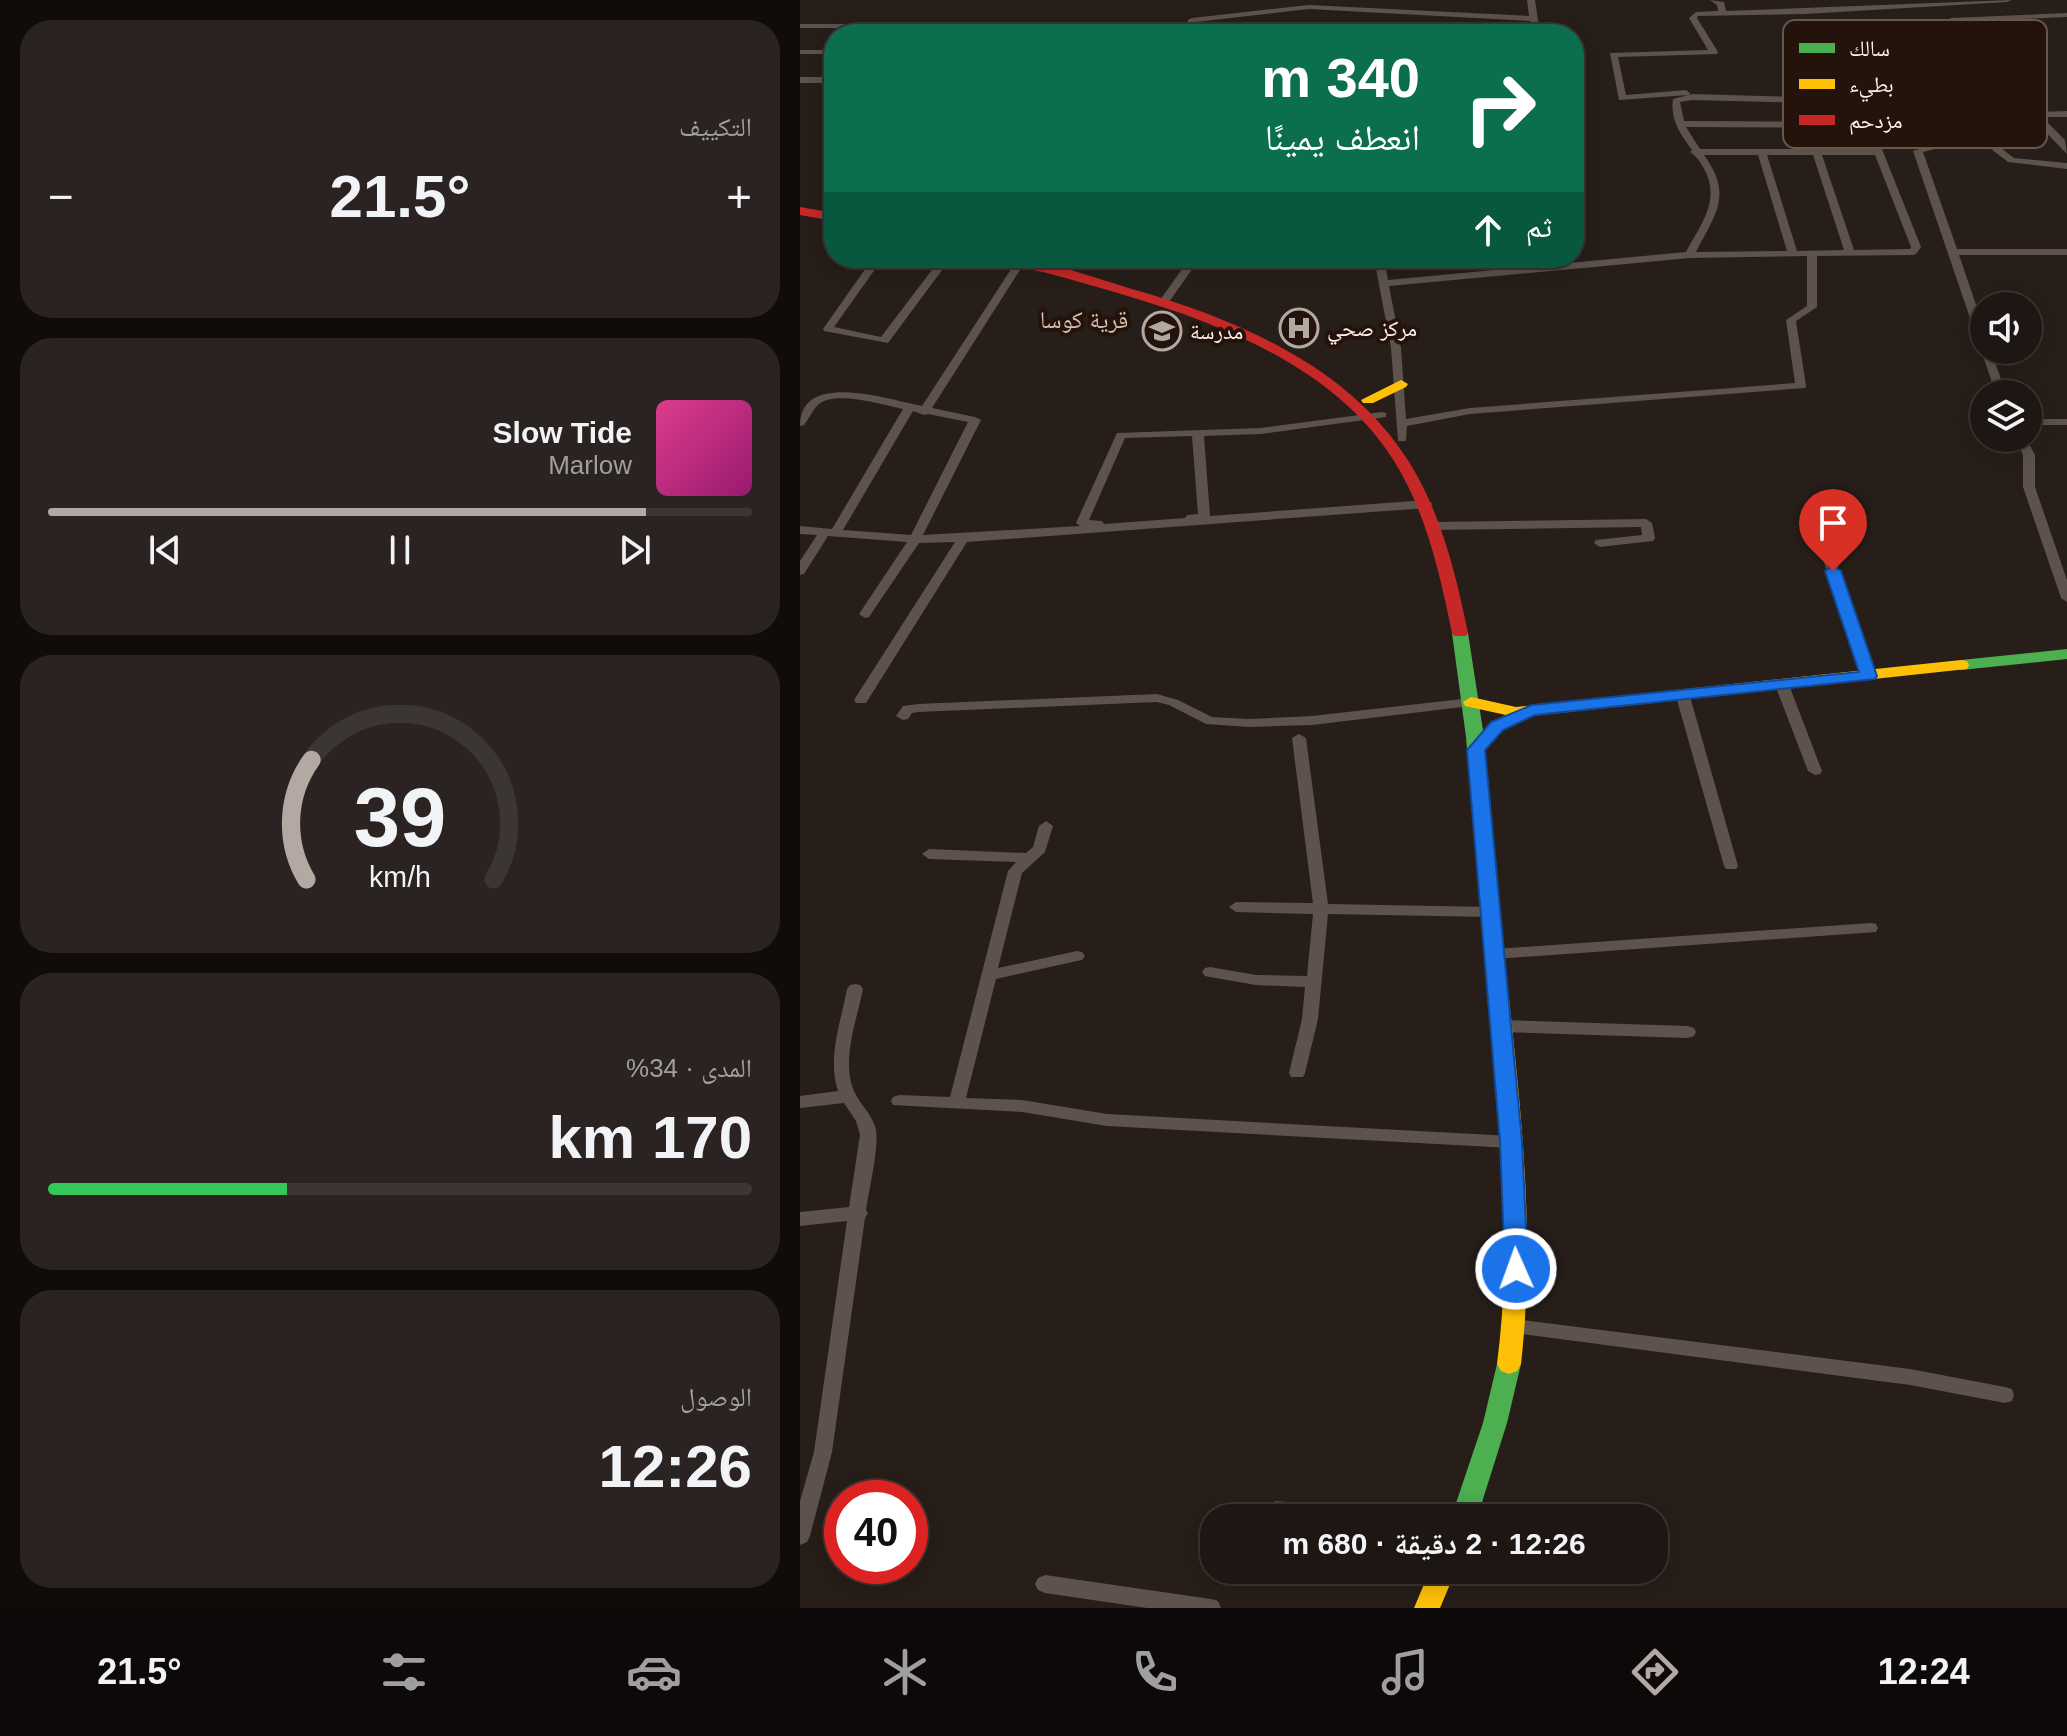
<!DOCTYPE html>
<html lang="ar">
<meta charset="utf-8">
<style>
:root{--surface:#1d1613;--page:#2a2321;--text:#f1f3f6;--muted:#a09fa0;--line:#3b3533;--accent:#b3a8a2}
body{margin:0;font-family:Helvetica,"Noto Naskh Arabic",sans-serif;background:var(--page);color:var(--text);direction:rtl;height:100vh;display:flex;flex-direction:column;font-size:30px;white-space:nowrap}
*{box-sizing:border-box;margin:0}
p{font-size:26px;color:var(--muted)}
.icon{flex:none;width:44px;height:44px;fill:none;stroke:currentColor;stroke-width:2;stroke-linecap:round;stroke-linejoin:round}
.map{position:relative;flex:1;overflow:hidden;direction:ltr}
.side{display:flex;flex-direction:column;gap:20px;padding:20px;background:#100c0a;width:800px}
.side>*{flex:none}
.banner{position:absolute;left:24px;top:24px;width:760px;height:244px;border-radius:32px;box-shadow:0 4px 20px #0003,0 0 0 2px var(--line);direction:rtl;background:#0b6e4f;color:#fff;overflow:hidden}
.controls{position:absolute;left:1170px;top:292px;display:grid;gap:16px}
.controls a{display:grid;place-items:center;width:72px;height:72px;border-radius:50%;background:var(--surface);box-shadow:0 4px 20px #0003,0 0 0 2px var(--line);font-size:40px}
.speed{position:absolute;left:24px;top:1480px;display:flex;gap:16px;font-size:40px;font-weight:700;text-align:center}
.speed>*{display:grid;place-content:center;width:104px;height:104px;border-radius:50%;background:var(--surface);box-shadow:0 4px 20px #0003,0 0 0 2px var(--line);line-height:1}
.speed .limit{border:12px solid #d22;background:#fff;color:#111}
.pin{position:absolute;display:grid;place-items:center;width:68px;height:68px;color:#fff;margin:-82px -34px;border-radius:50% 50% 50% 0;rotate:-45deg;box-shadow:0 0 8px #0007}
.pin .icon{rotate:45deg}
.me{position:absolute;width:88px;margin:-44px;rotate:358deg;stroke-linejoin:round;filter:drop-shadow(0 0 6px #0008)}
.turn{display:flex;align-items:center;gap:28px;height:168px;padding:0 32px;font-size:36px}
.turn .icon{width:104px;height:104px;stroke-width:2.5}
.turn b{display:block;font-size:56px;line-height:68px}
.then{display:flex;align-items:center;height:76px;padding:0 32px;background:#0003;gap:16px;font-size:30px}
.big{font-size:60px;font-weight:700;line-height:1.1}
.side .tile{flex:1;display:flex;flex-direction:column;justify-content:center;gap:12px;min-width:0;padding:0 28px;border-radius:32px;background:var(--page)}
.side .dial{align-items:center;gap:0}
.dial svg{height:208px;overflow:visible;fill:none;stroke:var(--line);stroke-width:7;stroke-linecap:round;text-anchor:middle}
.dial text{fill:var(--text);stroke:none}
.song{display:flex;align-items:center;gap:24px}
.cover{width:96px;height:96px;border-radius:12px;background:linear-gradient(135deg,hsl(330 70% 55%),hsl(320 70% 35%))}
.played{height:8px;border-radius:4px;background:linear-gradient(90deg,var(--accent) 85%,var(--line) 85%)}
.keys{display:flex;justify-content:space-around;direction:ltr}
.heat{display:flex;justify-content:space-between;align-items:center;font-size:44px;direction:ltr}
.charge{height:12px;border-radius:6px;background:linear-gradient(90deg,#34c759 34%,var(--line) 0)}
.trip{position:absolute;left:400px;top:1504px;width:468px;height:80px;border-radius:32px;background:var(--surface);box-shadow:0 4px 20px #0003,0 0 0 2px var(--line);font-weight:700;line-height:80px;text-align:center;direction:rtl}
.dock{display:flex;height:128px;justify-content:space-around;align-items:center;background:#0c0908;color:var(--muted)}
.dock .icon{width:56px;height:56px}
.dock .current{color:var(--accent)}
.dock b{font-size:36px;color:var(--text)}
main{display:flex;flex:1;min-height:0}
.map>svg:first-child{display:block}
.lines{fill:none;stroke-linecap:round;stroke-linejoin:round}
.street{fill:#5d524c;fill-rule:evenodd}
.fast{fill:#4caf50;fill-rule:evenodd}
.slow{fill:#ffc107;fill-rule:evenodd}
.jam{fill:#c62828;fill-rule:evenodd}
.route{fill:#1a73e8;stroke:#114b97;stroke-width:2}
.labels{text-anchor:middle;dominant-baseline:central;stroke-width:8;stroke-linejoin:round;paint-order:stroke}
.far-poi-label{font-size:22px;fill:#fff2ec;stroke:#23130a;text-anchor:start}
.far-neighbourhood-label{font-size:24px;fill:#d4bdb1;stroke:#23130a}
.key{fill:#23130a;stroke:#65564e;stroke-width:2}
.key-label{font-size:22px;fill:#fff2ec}
</style>
<main>
<div class="map">
<svg width="1267" height="1608" viewBox="0 0 1267 1608">
<rect width="100%" height="100%" fill="#271e19"/>
<g class="lines">
<g class="street">
<polygon points="727,0 735,0 740,34 732,34 730,21 509,9 396,22 393,34 385,34 388,20 392,18 509,5 729,16"/>
<polygon points="910,0 924,2 926,11 1211,0 1207,2 1005,14 898,16 897,18 918,52 917,54 818,57 826,95 886,90 890,93 889,95 819,100 810,53 908,50 889,18 896,12 918,11 917,5"/>
<polygon points="1267,13 1267,17 1151,22 1147,20 1151,18"/>
<polygon points="0,24 56,24 60,26 56,28 0,28"/>
<rect x="0" y="50" width="34" height="4"/>
<polygon points="0,77 23,77 27,80 23,83 0,83"/>
<polygon points="1078,87 1081,88 1081,92 1047,95 1043,92 1047,89"/>
<path d="M892,94L1062,99L1121,247L1116,254L1113,255L1017,256V307L996,321L1006,386L1005,388L670,414L607,426L606,441H598L591,348L574,258H584L588,280L886,252C901,224 922,199 903,167C899,160 896,156 890,152L892,150C880,134 870,119 873,99ZM892,100L1056,104L1063,122L884,121L880,102ZM886,127L1065,128L1073,149H900ZM904,155H958L987,251L896,252C916,213 933,195 904,155ZM967,155H1013L1044,250L997,251ZM1022,155H1075L1111,247L1110,249L1054,250ZM1007,256V306L986,320L995,383L670,408L606,419L601,348L589,286L890,258Z"/>
<polygon points="1219,97 1237,112 1267,111 1267,117 1242,117 1265,140 1267,154 1217,103 1099,106 1095,103 1099,100"/>
<polygon points="1143,141 1183,141 1197,145 1214,158 1267,163 1267,169 1208,162 1191,149 1183,147 1143,147 1123,152 1157,249 1267,249 1267,255 1159,255 1184,328 1184,350 1191,350 1206,394 1196,394 1113,151"/>
<polygon points="73,258 83,258 34,327 81,337 141,258 151,258 88,343 24,331 23,329"/>
<polygon points="390,258 400,258 369,302 361,302 360,300"/>
<path d="M217,260L225,262L132,408L175,417L181,420L123,535L280,526L276,523L317,433L460,428L582,412L586,413V417L460,434L404,436L410,516L627,500L633,504L627,508L167,542L66,703H56L54,700L155,542L119,543L69,617L65,618L59,614L107,542L28,536L4,574L0,575V561L17,535L0,534V526L32,529L103,409C84,405 36,390 19,404C13,409 9,419 4,425L0,426C0,369 90,400 122,406ZM113,411L124,415L128,414L168,422L111,535L43,530ZM392,436L398,514L387,515L385,518L304,524L302,521L289,520L325,438Z"/>
<rect x="1228" y="419" width="39" height="6"/>
<polygon points="1214,438 1226,438 1235,455 1235,487 1267,580 1267,602 1261,598 1223,487 1223,455"/>
<polygon points="1015,514 1021,518 1076,676 1074,679 1064,679 1062,676 1009,518"/>
<polygon points="846,519 852,523 855,538 853,541 800,547 794,543 796,540 842,535 841,527 631,530 625,526 631,522"/>
<polygon points="982,681 989,685 1022,771 1020,774 1015,775 1008,771 975,685"/>
<polygon points="882,689 889,693 938,866 936,869 926,869 924,866 875,693"/>
<polygon points="357,694 378,700 412,717 449,719 512,716 671,698 678,702 671,706 512,725 449,727 406,724 369,705 357,702 118,712 112,713 108,719 103,720 96,716 103,706 118,704"/>
<polygon points="499,734 506,738 528,904 691,907 698,912 691,917 528,914 518,1019 505,1073 503,1077 491,1077 489,1073 502,1019 505,987 456,985 410,977 405,976 402,972 405,968 410,967 456,975 507,976 513,914 436,912 429,907 436,902 513,903 492,738"/>
<polygon points="246,821 253,826 245,852 222,873 198,968 277,951 282,952 285,956 282,960 277,961 196,979 166,1098 222,1100 307,1114 711,1136 717,1138 719,1142 717,1146 711,1148 307,1126 222,1112 93,1105 91,1101 93,1097 99,1095 150,1097 208,871 216,862 129,859 122,854 129,849 226,853 233,847 239,826"/>
<polygon points="1071,923 1076,924 1078,928 1076,932 695,959 690,958 687,954 690,950 695,949"/>
<path d="M55,984L60,985L63,989C57,1020 40,1062 55,1093C61,1106 73,1115 76,1130C79,1148 69,1190 66,1210L68,1213L65,1218L32,1452L10,1536L7,1542L0,1545V1501L14,1452L47,1221L0,1226V1212L49,1207L60,1135L56,1121L44,1103L0,1108V1096L38,1091C27,1058 41,1021 47,989L50,985Z"/>
<polygon points="701,1020 888,1026 894,1028 896,1032 894,1036 888,1038 701,1032 695,1030 693,1026 695,1022"/>
<polygon points="714,1319 1110,1369 1205,1387 1212,1389 1214,1395 1212,1401 1205,1403 1110,1385 714,1333 708,1331 705,1326 708,1321"/>
<polygon points="476,1501 562,1509 569,1512 572,1518 474,1518 469,1516 466,1510 469,1504"/>
<polygon points="245,1575 411,1599 418,1601 421,1608 347,1608 245,1593 238,1590 235,1584 238,1578"/>
</g>
<g class="fast">
<polygon points="660,628 668,633 684,737 706,971 703,976 689,976 686,971 666,737 652,633"/>
<polygon points="1267,649 1267,659 1161,670 1153,665 1161,660"/>
<polygon points="709,1354 717,1357 721,1364 707,1423 677,1518 651,1518 683,1423 697,1364 701,1357"/>
</g>
<g class="slow">
<polygon points="601,380 608,384 606,387 573,403 563,403 561,400"/>
<polygon points="1161,660 1167,661 1169,665 1167,669 731,716 703,730 682,754 676,755 667,750 691,722 706,715 665,706 663,702 671,697 716,707"/>
<path d="M696,964L703,966L706,971C720,1102 736,1232 721,1364L717,1371L709,1374L701,1371L697,1364C714,1232 699,1102 686,971L689,966Z"/>
<polygon points="630,1570 656,1570 640,1608 614,1608"/>
</g>
<g class="jam">
<polygon points="0,207 34,213 34,221 0,215"/>
<path d="M198,258C245,258 294,278 339,291C441,321 551,368 609,462C641,513 656,574 668,633L666,636H654L652,633C640,574 626,512 594,461C538,371 428,326 331,297C302,288 273,280 243,272C229,269 209,266 198,258Z"/>
</g>
</g>
<polygon class="route" points="1033,566 1041,571 1077,676 1075,679 735,715 703,730 685,750 722,1142 728,1269 724,1275 708,1275 705,1269 700,1142 667,750 691,722 732,705 1059,672 1025,571"/>
<defs>
<symbol id="hospital-ring" viewBox="-11 -11 22 22"><circle r="9.5" fill="#23130a" stroke="#b3a8a2" stroke-width="1.5"/><path d="M-5-5h3v3.5h4V-5h3V5h-3V1.5h-4V5h-3Z" fill="#b3a8a2"/></symbol>
<symbol id="school-ring" viewBox="-11 -11 22 22"><circle r="9.5" fill="#23130a" stroke="#b3a8a2" stroke-width="1.5"/><path d="M0-5L7-2L0 1L-7-2ZM-4 1L0 2.5L4 1V4Q0 6-4 4Z" fill="#b3a8a2"/></symbol>
</defs>
<g fill-rule="evenodd">
<use href="#hospital-ring" x="477" y="306" width="44" height="44"/>
<use href="#school-ring" x="340" y="309" width="44" height="44"/>
</g>
<g class="labels">
<g class="far-poi-label">
<text x="527" y="328">مركز صحي</text>
<text x="390" y="331">مدرسة</text>
</g>
<g class="far-neighbourhood-label">
<text x="284" y="319">قرية كوسا</text>
</g>
</g>
<rect x="983" y="20" width="264" height="128" rx="12" class="key"/>
<rect x="999" y="43" width="36" height="10" fill="#4caf50"/>
<rect x="999" y="79" width="36" height="10" fill="#ffc107"/>
<rect x="999" y="115" width="36" height="10" fill="#c62828"/>
<g class="key-label">
<text x="1049" y="56">سالك</text>
<text x="1049" y="92">بطيء</text>
<text x="1049" y="128">مزدحم</text>
</g>
</svg>
<div class="controls">
<a><svg class="icon" aria-label="sound" viewBox="0 0 24 24"><path d="M4 9h4l5-4v14l-5-4H4zM17 9q2 3 0 6"/></svg></a>
<a><svg class="icon" aria-label="layers" viewBox="0 0 24 24"><path d="M12 4l9 5-9 5-9-5zM3 14l9 5 9-5"/></svg></a>
</div>
<div class="speed"><div class="limit">40</div></div>
<div class="pin" style="left:1033px;top:571px;background:#d93025"><svg class="icon" aria-label="arrive" viewBox="0 0 24 24"><path d="M6 21V4h12l-3 4 3 4H6"/></svg></div>
<svg class="me" style="left:716px;top:1269px" viewBox="-20 -20 40 40"><circle r="17" fill="#1a73e8" stroke="#fff" stroke-width="3"/><path d="M0-11L8 9 0 5-8 9z" fill="#fff"/></svg>
<div class="trip">12:26 · 2 دقيقة · 680 m</div>
<div class="banner">
<div class="turn"><svg class="icon" aria-label="right" viewBox="0 0 24 24"><path d="M7 20v-9h11M14 6l5 5-5 5"/></svg><div><b>340 m</b>انعطف يمينًا</div></div>
<div class="then">ثم<svg class="icon" aria-label="ahead" viewBox="0 0 24 24"><path d="M12 20V5M6 11l6-6 6 6"/></svg></div>
</div>
</div>
<section class="side">
<div class="tile"><p>التكييف</p>
<div class="heat"><a>−</a><b class="big">21.5°</b><a>+</a></div>
</div>
<div class="tile">
<div class="song"><i class="cover"></i><div><b>Slow Tide</b><p>Marlow</p></div></div>
<div class="played"></div>
<div class="keys"><svg class="icon" aria-label="previous" viewBox="0 0 24 24"><path d="M18 5L8 12l10 7zM5 5v14"/></svg><svg class="icon" aria-label="pause" viewBox="0 0 24 24"><path d="M8 5v14M16 5v14"/></svg><svg class="icon" aria-label="next" viewBox="0 0 24 24"><path d="M6 5l10 7-10 7zM19 5v14"/></svg></div>
</div>
<div class="tile dial"><svg viewBox="0 0 100 80">
<path d="M14 69A42 42 0 1 1 86 69"/>
<path d="M14 69A42 42 0 0 1 16 23" stroke="#b3a8a2"/>
<text x="50" y="56" font-size="32" font-weight="700">39</text>
<text x="50" y="72" font-size="11">km/h</text>
</svg></div>
<div class="tile"><p>المدى · 34%</p><b class="big">170 km</b><div class="charge"></div></div>
<div class="tile"><p>الوصول</p><b class="big">12:26</b></div>
</section>
</main>
<nav class="dock">
<b>12:24</b>
<svg class="icon current" aria-label="directions" viewBox="0 0 24 24"><path d="M12 3l9 9-9 9-9-9zM9 14v-3h6M13 9l2 2-2 2"/></svg>
<svg class="icon" aria-label="music" viewBox="0 0 24 24"><path d="M9 18V5l10-2v13"/><circle cx="6" cy="18" r="3"/><circle cx="16" cy="16" r="3"/></svg>
<svg class="icon" aria-label="phone" viewBox="0 0 24 24"><path d="M5 4h4l2 5-3 2q2 4 5 5l2-3 5 2v4C11 20 4 13 5 4z"/></svg>
<svg class="icon" aria-label="climate" viewBox="0 0 24 24"><path d="M12 3v18M4 7l16 10M4 17L20 7"/></svg>
<svg class="icon" aria-label="car" viewBox="0 0 24 24"><path d="M5 17H2v-5l4-1 3-4h7l3 4 3 1v5h-3M9 17h6M6 11h13"/><circle cx="7" cy="17" r="2"/><circle cx="17" cy="17" r="2"/></svg>
<svg class="icon" aria-label="filters" viewBox="0 0 24 24"><path d="M4 7h16M4 17h16"/><circle cx="9" cy="7" r="2"/><circle cx="15" cy="17" r="2"/></svg>
<b>21.5°</b>
</nav>
